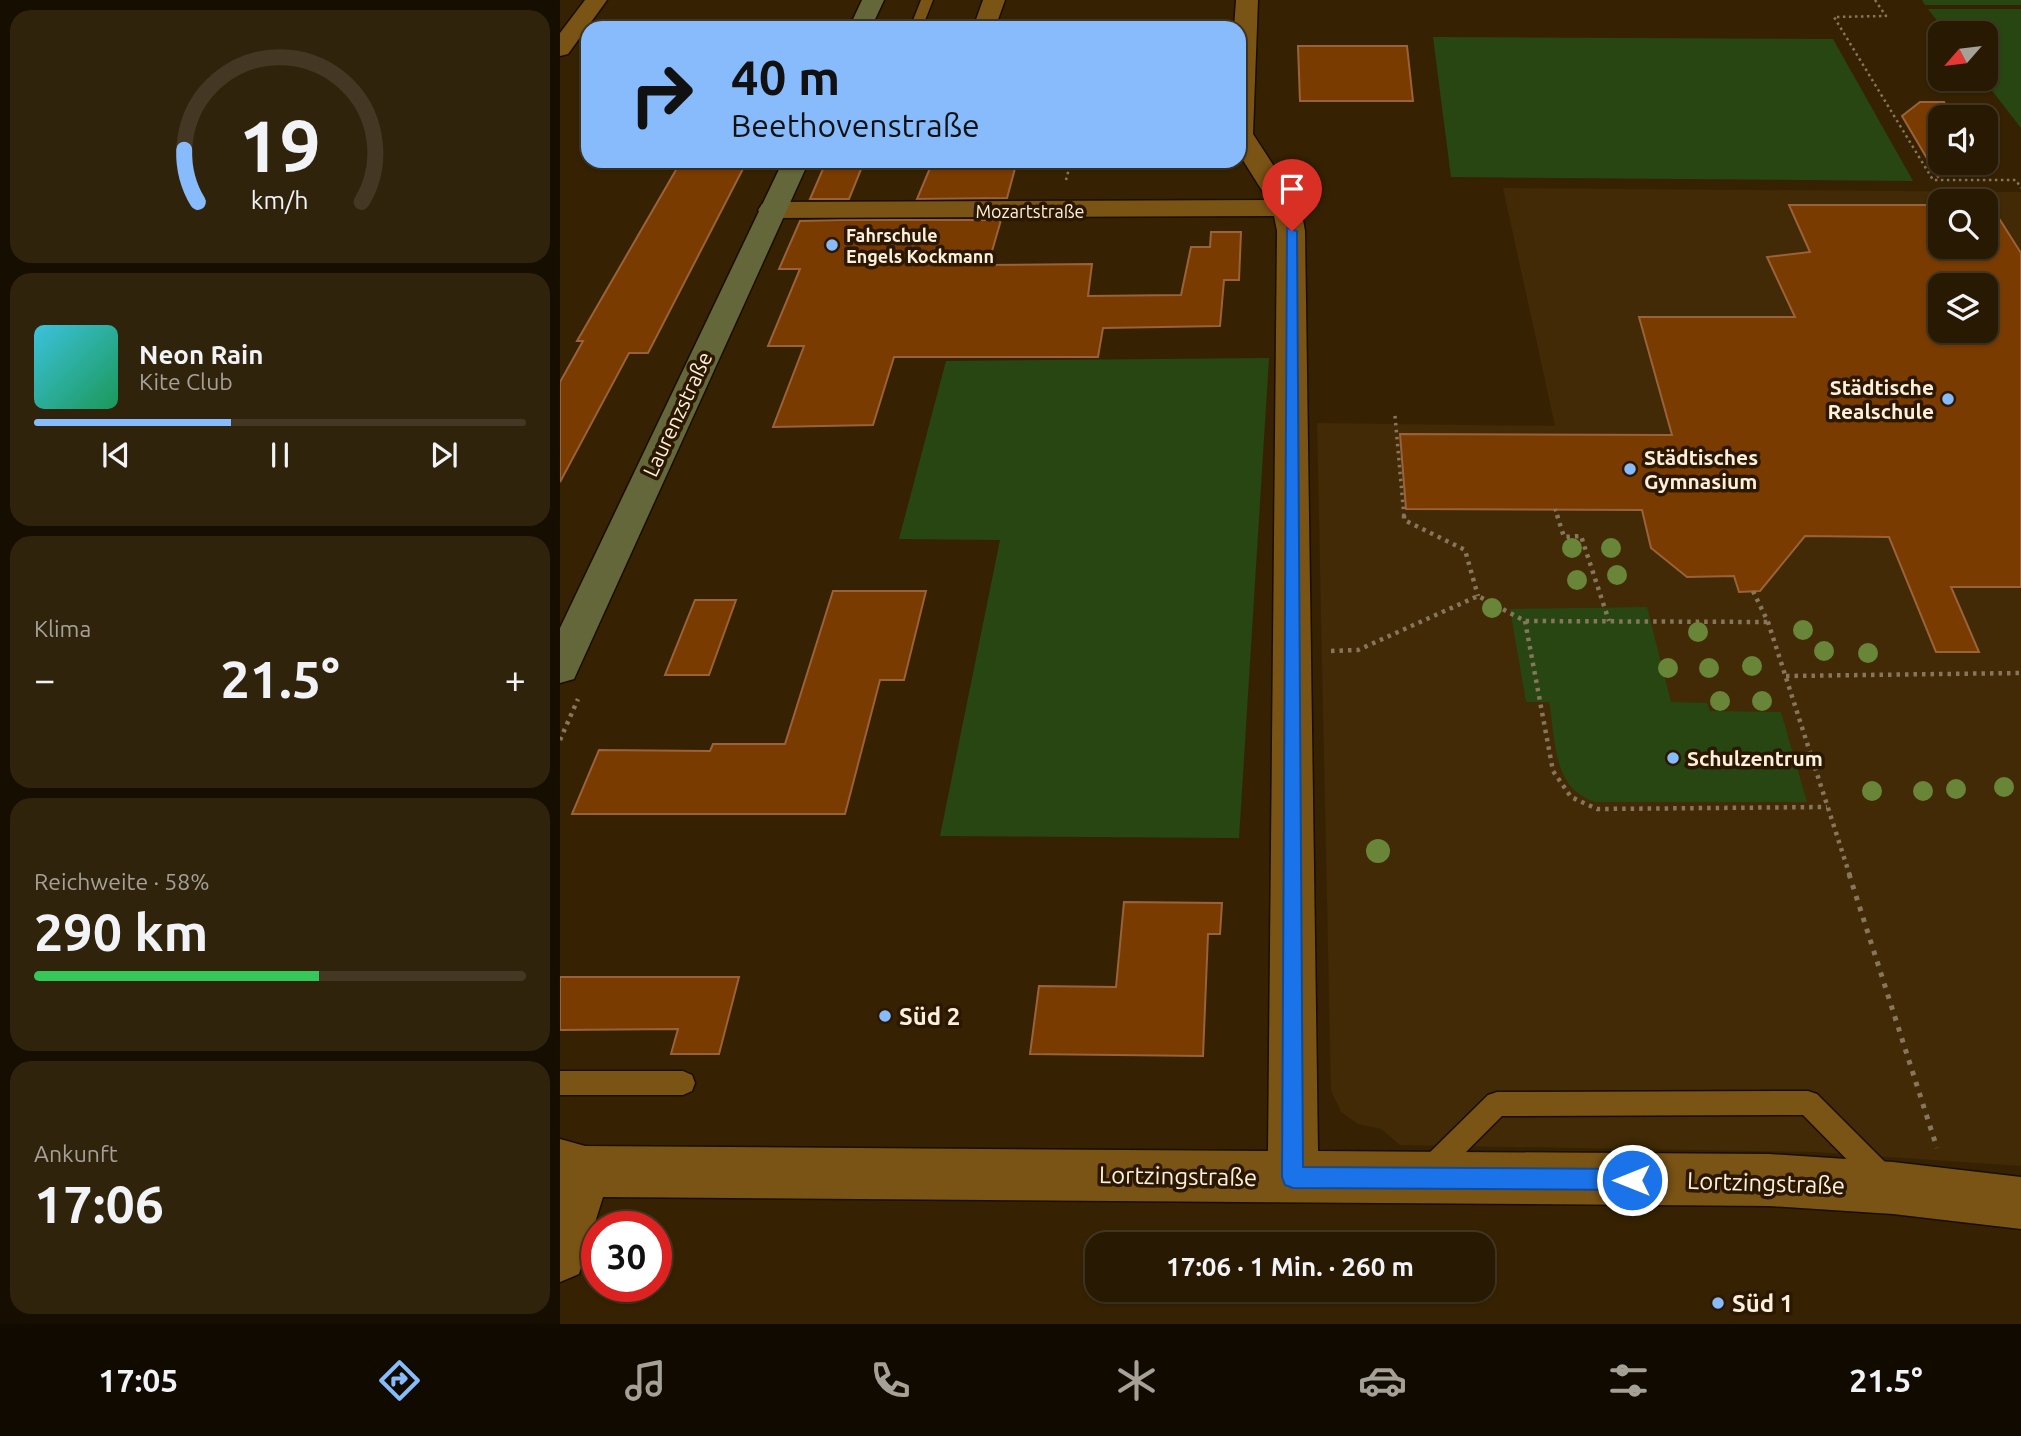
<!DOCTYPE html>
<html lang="de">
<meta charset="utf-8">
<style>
:root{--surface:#281a02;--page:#30230c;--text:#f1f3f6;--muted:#a5a199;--line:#443824;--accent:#87bbfb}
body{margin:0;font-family:Ubuntu,sans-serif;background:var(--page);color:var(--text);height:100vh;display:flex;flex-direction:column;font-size:26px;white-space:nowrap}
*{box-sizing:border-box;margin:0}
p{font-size:23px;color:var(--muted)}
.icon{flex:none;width:38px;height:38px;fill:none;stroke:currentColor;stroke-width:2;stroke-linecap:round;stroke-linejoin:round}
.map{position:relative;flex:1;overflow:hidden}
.panel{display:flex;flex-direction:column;gap:10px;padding:10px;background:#160e01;width:560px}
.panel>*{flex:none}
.banner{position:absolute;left:21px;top:21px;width:665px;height:147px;border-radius:21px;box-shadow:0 2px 5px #0004,0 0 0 2px var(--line);background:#87bbfb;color:#111;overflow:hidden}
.needle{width:46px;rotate:242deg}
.fabs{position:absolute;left:1368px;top:21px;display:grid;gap:14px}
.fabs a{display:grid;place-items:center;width:70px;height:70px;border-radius:14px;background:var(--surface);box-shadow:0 2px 5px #0004,0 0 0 2px var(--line);font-size:35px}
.speed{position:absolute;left:21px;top:1211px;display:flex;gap:14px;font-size:35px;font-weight:700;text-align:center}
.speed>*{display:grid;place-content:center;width:91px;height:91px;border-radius:50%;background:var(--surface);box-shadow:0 2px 5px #0004,0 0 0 2px var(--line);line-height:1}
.speed .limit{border:10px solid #d22;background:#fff;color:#111}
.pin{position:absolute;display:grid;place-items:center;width:60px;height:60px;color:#fff;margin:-72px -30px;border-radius:50% 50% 50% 0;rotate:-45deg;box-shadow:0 0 7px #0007}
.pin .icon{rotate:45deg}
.me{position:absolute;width:77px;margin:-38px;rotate:270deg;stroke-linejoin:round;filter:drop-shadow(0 0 5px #0008)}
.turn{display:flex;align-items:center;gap:24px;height:147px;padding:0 35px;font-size:32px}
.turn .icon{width:91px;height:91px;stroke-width:2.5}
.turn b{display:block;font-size:49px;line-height:60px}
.big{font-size:52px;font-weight:700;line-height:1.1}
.panel .widget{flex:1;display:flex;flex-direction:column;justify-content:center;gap:10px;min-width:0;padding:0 24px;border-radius:21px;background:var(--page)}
.panel .dial{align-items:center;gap:0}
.dial svg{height:182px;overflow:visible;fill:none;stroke:var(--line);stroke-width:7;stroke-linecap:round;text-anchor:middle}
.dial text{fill:var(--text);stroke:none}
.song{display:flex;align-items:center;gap:21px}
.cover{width:84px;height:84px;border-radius:10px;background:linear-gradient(135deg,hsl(190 70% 55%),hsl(150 70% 35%))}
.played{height:7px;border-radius:4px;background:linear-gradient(90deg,var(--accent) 40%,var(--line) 40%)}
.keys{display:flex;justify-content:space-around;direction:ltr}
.heat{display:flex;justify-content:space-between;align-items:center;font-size:38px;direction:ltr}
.charge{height:10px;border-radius:5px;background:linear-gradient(90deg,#34c759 58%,var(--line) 0)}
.trip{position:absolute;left:525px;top:1232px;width:410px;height:70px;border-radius:21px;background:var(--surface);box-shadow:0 2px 5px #0004,0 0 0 2px var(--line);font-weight:700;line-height:70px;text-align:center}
.dock{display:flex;height:112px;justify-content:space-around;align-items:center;background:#100a01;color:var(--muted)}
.dock .icon{width:49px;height:49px}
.dock .current{color:var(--accent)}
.dock b{font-size:32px;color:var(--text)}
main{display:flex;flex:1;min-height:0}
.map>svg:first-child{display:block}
.built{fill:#412a05;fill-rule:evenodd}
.green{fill:#284612}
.building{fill:#793b00;stroke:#9a623a;stroke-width:2;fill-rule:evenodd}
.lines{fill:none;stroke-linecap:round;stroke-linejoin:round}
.lane-casing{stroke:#190d00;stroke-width:3}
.street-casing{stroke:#190d00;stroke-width:3}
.secondary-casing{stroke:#190d00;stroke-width:3}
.path-far3{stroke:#87765c;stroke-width:2.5;stroke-dasharray:2.5 3.5;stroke-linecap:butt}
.path-far2{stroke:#87765c;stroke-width:3.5;stroke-dasharray:2.5 4.5;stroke-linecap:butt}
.path-far1{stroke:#87765c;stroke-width:4.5;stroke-dasharray:3.5 5;stroke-linecap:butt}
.path{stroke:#87765c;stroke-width:5;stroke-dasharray:4.5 7;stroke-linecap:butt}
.lane{fill:#7a5415;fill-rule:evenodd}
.street{fill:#7a5415;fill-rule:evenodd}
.secondary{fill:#64673a;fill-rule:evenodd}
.tree{fill:#688538}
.route{fill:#1a73e8;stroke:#114b97;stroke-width:2}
.poi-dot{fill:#87bbfb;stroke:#2c1800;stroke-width:2.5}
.labels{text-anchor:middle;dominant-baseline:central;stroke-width:7;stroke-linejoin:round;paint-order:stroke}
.far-street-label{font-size:18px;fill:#fcefdd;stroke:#2c1800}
.far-poi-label{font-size:18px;font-weight:bold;fill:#fcefdd;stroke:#2c1800;text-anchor:start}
.poi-label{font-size:21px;font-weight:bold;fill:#fcefdd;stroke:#2c1800;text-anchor:start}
.street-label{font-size:21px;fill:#fcefdd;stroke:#2c1800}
.near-poi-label{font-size:24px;font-weight:bold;fill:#fcefdd;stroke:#2c1800;text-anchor:start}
.near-street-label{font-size:24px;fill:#fcefdd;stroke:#2c1800}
</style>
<main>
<section class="panel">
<div class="widget dial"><svg viewBox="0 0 100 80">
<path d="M14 69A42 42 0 1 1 86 69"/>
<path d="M14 69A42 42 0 0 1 8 46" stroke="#87bbfb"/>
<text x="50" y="56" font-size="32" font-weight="700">19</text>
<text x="50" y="72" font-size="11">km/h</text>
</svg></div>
<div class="widget">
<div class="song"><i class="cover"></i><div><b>Neon Rain</b><p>Kite Club</p></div></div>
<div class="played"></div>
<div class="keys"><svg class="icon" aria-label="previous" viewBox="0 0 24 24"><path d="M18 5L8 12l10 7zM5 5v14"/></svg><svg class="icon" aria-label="pause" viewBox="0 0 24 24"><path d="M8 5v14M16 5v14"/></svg><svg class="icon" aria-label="next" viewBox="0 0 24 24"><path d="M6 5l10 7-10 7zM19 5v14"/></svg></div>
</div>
<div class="widget"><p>Klima</p>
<div class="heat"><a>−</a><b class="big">21.5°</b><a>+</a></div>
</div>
<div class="widget"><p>Reichweite · 58%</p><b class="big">290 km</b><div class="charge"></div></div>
<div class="widget"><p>Ankunft</p><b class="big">17:06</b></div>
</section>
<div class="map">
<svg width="1461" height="1324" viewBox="0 0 1461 1324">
<rect width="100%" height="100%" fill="#362202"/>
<path class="built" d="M943,188L1461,192V1166L1254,1152L840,1145L821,1129L798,1124L781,1112L771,1090L757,423L995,426ZM1381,201H1426V247H1381ZM1381,285H1426V331H1381Z"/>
<g class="green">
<polygon points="1362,0 1461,0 1461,5 1365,5"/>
<polygon points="1368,9 1461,9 1461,128 1423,79 1426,79 1426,33 1387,33"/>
<polygon points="873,37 1273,39 1353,181 891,177"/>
<polygon points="709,358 679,838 380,836 440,540 339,539 386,361"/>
<path d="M1087,607L1111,702L1147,703L1150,711L1221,712L1247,802H1035C992,788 996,741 989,702H966L950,609Z"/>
</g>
<g class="building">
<polygon points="738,46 847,46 853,101 740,101"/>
<polygon points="1360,102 1384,102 1394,117 1381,117 1381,163 1399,163 1378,177 1342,116"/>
<polygon points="153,161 187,161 88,353 69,353 0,482 0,382 23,341 17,341 120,163"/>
<polygon points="373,161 457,161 447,198 357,199"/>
<polygon points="266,162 304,162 289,199 250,199"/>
<path d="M1380,201H1428L1461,253V587H1391L1419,652H1376L1329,537L1245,536L1200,591L1179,592L1174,576L1127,577L1091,548L1082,510L846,509L840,434L1112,435L1079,317H1235L1207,257L1250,252L1229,205H1381V247H1426V201ZM1381,285H1426V331H1381Z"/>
<polygon points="280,220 441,220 428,265 532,264 528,296 621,295 631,247 650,247 651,232 681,232 679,280 664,280 660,326 543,328 538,357 334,357 313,425 213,427 244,346 208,346 240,269 219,269 240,221"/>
<polygon points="273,591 366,591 344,680 320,680 285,814 12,814 39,750 150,751 153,744 225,744"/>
<polygon points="135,600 176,600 149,675 105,675"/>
<polygon points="564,902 662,903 660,934 648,934 643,1056 470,1054 479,986 556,987"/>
<polygon points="0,977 179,977 159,1054 111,1054 118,1029 0,1030"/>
</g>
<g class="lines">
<defs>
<g id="lane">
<polygon points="361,0 373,0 362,28 350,28"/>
<polygon points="0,1071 123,1071 132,1075 135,1083 132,1091 123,1095 0,1095"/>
<polygon points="1248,1091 1257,1094 1331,1168 1335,1177 1331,1186 1322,1190 1313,1186 1243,1115 942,1116 880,1178 871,1182 862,1178 858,1169 862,1160 928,1095 937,1092"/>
</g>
<g id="street">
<polygon points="25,0 47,0 8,54 0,56 0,33"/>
<polygon points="423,0 445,0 435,28 413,28"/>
<polygon points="676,0 698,0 693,134 741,208 745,231 758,1151 1209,1154 1333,1162 1461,1177 1461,1229 1333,1214 1209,1206 43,1197 19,1274 0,1282 0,1139 25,1146 708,1151 717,231 714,216 212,218 202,216 198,210 202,204 212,202 708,200 679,154 679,28 674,28"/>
</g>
<g id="secondary">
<polygon points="302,0 324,0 311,28 289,28"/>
<polygon points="223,161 249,161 19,668 14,679 0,683 0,628"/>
</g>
</defs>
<use href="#lane" class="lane-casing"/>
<use href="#street" class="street-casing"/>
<use href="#secondary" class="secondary-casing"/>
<g class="path-far3">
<polyline points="1315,0 1326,16 1274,17 1373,180 1456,180 1461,188"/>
<polyline points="503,28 505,22"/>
<polyline points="506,180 511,161"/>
</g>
<g class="path-far2">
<polyline points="835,416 844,517"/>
<polyline points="995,509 998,517"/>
</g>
<g class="path-far1">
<polyline points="844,515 844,520 905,550 918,596"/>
<polyline points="997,515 1004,537 1021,536 1049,621"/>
<polyline points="1193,591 1208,622 1290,876"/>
<polyline points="965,621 993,771 1011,797 1037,809 1267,807"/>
<polyline points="771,651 798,650 918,596 965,621 1208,622"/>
<polyline points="1226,676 1461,673"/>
<polyline points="0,740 18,699"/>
</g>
<polyline class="path" points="1289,874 1377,1148"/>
<use href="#lane" class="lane"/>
<use href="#street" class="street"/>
<use href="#secondary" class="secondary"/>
</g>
<g class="tree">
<circle cx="1012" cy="548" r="10"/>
<circle cx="1051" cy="548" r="10"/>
<circle cx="1057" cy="575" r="10"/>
<circle cx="1017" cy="580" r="10"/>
<circle cx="932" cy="608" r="10"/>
<circle cx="1243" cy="630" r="10"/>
<circle cx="1138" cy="632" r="10"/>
<circle cx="1264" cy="651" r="10"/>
<circle cx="1308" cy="653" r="10"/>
<circle cx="1192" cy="666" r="10"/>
<circle cx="1108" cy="668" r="10"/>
<circle cx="1149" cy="668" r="10"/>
<circle cx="1160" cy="701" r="10"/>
<circle cx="1202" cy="701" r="10"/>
<circle cx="1444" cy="787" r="10"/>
<circle cx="1396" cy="789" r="10"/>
<circle cx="1312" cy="791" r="10"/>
<circle cx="1363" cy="791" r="10"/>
<circle cx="818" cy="851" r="12"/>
</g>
<polygon class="route" points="727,228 737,231 743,1167 1072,1169 1079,1172 1082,1180 1079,1187 1072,1190 733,1188 725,1185 722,1177"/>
<g class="poi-dot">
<circle cx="272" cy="245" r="7"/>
<circle cx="1388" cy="399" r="7"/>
<circle cx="1070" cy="469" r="7"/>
<circle cx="1113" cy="758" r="7"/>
<circle cx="325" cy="1016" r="7"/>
<circle cx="1158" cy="1303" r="7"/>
</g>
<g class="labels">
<g class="far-street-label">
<text x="470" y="211">Mozartstraße</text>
</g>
<g class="far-poi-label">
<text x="286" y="235">Fahrschule<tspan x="286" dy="21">Engels Kockmann</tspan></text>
</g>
<g class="poi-label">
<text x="1374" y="387" text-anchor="end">Städtische<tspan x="1374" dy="24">Realschule</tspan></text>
<text x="1084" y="457">Städtisches<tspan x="1084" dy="24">Gymnasium</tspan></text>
<text x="1127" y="758">Schulzentrum</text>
</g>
<g class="street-label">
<text transform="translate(117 414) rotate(-65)">Laurenzstraße</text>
</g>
<g class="near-poi-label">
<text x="339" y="1016">Süd 2</text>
<text x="1172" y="1303">Süd 1</text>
</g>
<g class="near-street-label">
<text transform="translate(618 1176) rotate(1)">Lortzingstraße</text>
<text transform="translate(1206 1183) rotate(2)">Lortzingstraße</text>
</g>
</g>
</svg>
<div class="fabs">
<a><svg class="needle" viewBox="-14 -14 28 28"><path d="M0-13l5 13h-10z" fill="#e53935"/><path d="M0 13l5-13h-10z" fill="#a5a199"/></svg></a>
<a><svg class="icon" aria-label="sound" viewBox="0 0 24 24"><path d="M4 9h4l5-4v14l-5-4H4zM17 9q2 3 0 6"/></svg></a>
<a><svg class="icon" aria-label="search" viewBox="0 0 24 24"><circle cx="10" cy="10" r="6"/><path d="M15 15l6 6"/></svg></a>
<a><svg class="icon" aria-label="layers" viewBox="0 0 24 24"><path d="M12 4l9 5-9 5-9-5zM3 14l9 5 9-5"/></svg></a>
</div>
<div class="speed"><div class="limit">30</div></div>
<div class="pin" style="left:732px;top:231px;background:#d93025"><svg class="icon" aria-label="arrive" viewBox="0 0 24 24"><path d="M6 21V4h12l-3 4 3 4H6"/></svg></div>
<svg class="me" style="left:1072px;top:1180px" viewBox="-20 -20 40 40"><circle r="17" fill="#1a73e8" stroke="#fff" stroke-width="3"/><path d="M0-11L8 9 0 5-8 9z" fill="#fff"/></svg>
<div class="trip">17:06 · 1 Min. · 260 m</div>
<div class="banner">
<div class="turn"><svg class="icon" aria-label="right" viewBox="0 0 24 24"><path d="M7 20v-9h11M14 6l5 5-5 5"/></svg><div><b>40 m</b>Beethovenstraße</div></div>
</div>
</div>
</main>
<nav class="dock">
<b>17:05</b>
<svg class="icon current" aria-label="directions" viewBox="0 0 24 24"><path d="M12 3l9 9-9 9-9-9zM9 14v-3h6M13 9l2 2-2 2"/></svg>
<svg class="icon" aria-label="music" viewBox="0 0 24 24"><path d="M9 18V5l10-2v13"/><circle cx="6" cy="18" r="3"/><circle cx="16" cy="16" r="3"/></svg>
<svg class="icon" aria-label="phone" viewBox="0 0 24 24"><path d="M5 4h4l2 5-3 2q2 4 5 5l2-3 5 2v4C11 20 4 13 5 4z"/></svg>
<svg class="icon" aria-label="climate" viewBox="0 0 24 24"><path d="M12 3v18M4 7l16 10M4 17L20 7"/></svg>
<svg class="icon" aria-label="car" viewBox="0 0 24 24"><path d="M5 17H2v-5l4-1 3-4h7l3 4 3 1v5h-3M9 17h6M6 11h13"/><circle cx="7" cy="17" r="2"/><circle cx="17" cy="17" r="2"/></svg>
<svg class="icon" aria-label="filters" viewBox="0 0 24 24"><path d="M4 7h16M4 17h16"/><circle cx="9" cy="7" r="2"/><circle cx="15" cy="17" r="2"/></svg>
<b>21.5°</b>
</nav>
